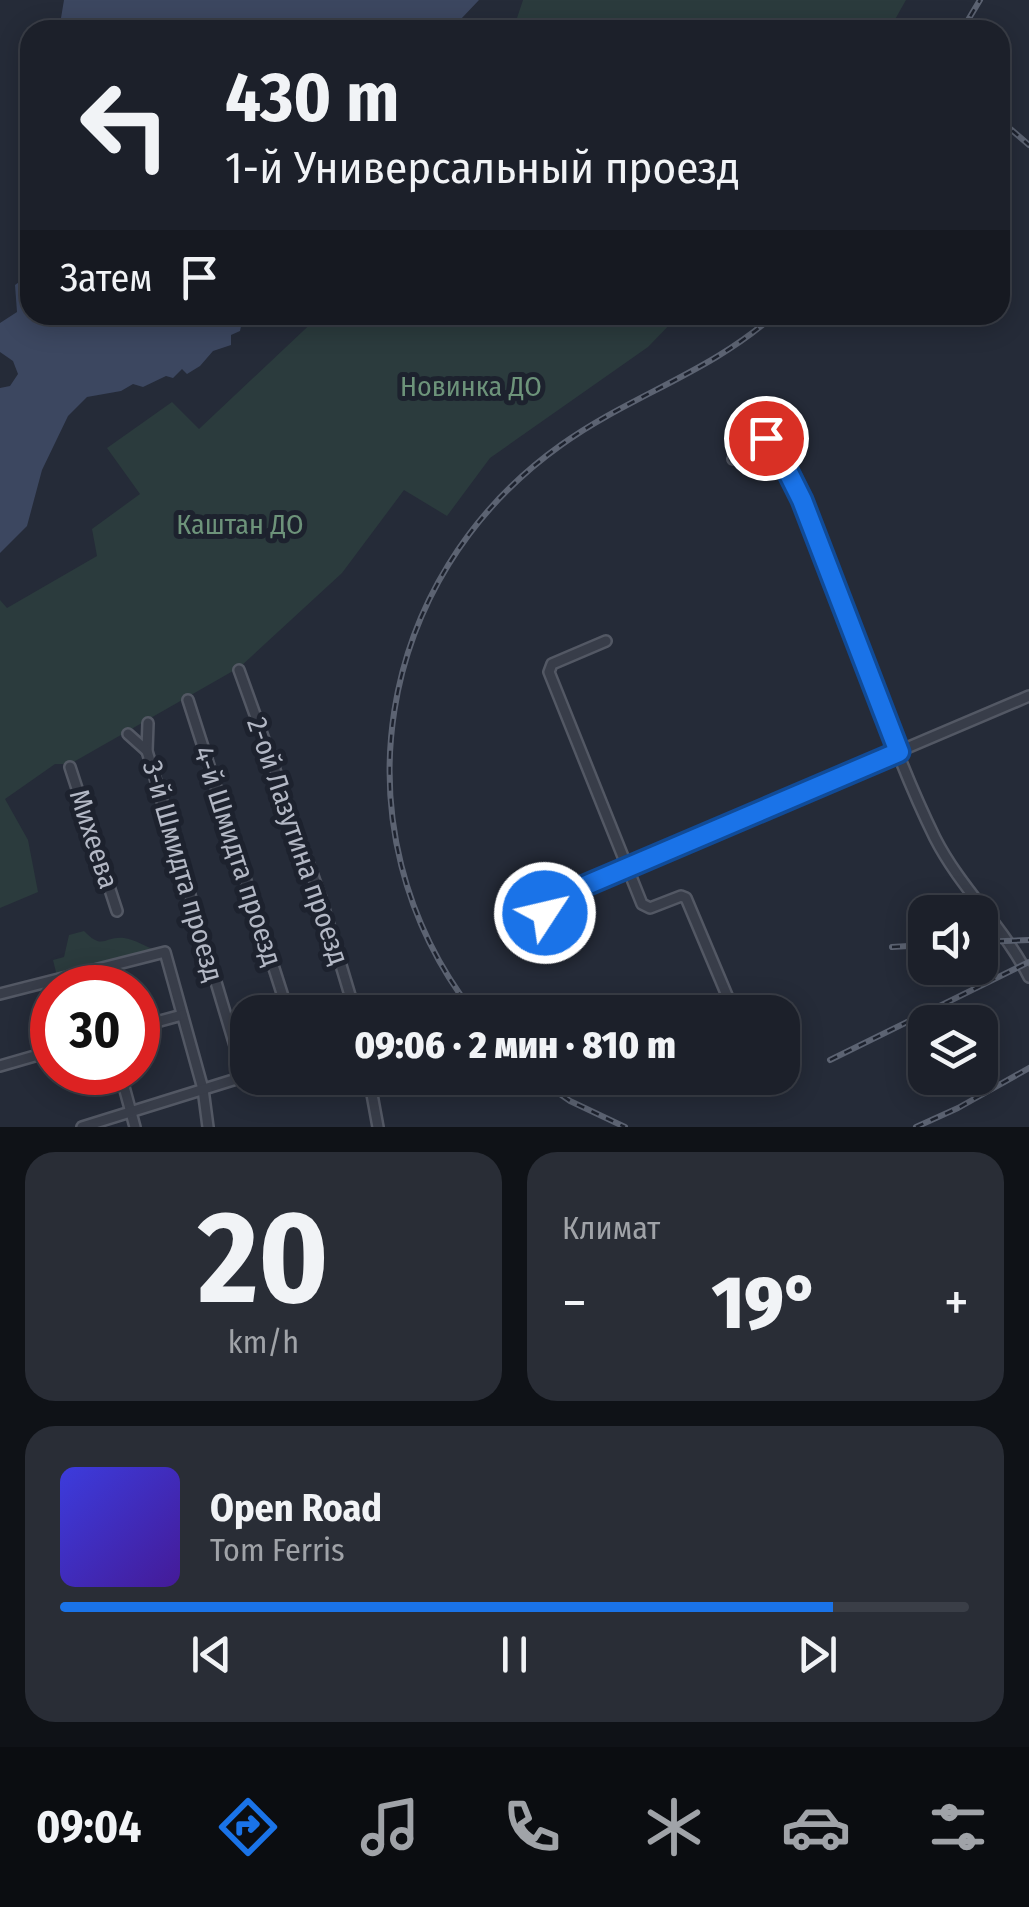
<!DOCTYPE html>
<html lang="ru">
<meta charset="utf-8">
<style>
:root{--surface:#1c202a;--page:#292d36;--text:#f1f3f6;--muted:#a0a3a8;--line:#3a3e47;--accent:#1a73e8}
body{margin:0;font-family:"Fira Sans Condensed",sans-serif;background:var(--page);color:var(--text);height:100vh;display:flex;flex-direction:column;font-size:38px;white-space:nowrap}
*{box-sizing:border-box;margin:0}
p{font-size:32px;color:var(--muted)}
.icon{flex:none;width:55px;height:55px;fill:none;stroke:currentColor;stroke-width:2;stroke-linecap:round;stroke-linejoin:round}
.map{position:relative;height:1127px;overflow:hidden}
.side{display:flex;flex-direction:column;gap:25px;padding:25px;background:#0f1217;flex:1}
.side>*{flex:none}
.top-card{position:absolute;left:20px;top:20px;width:990px;height:305px;border-radius:30px;box-shadow:0 5px 25px #0003,0 0 0 2px var(--line);background:#1c202a;color:var(--text);overflow:hidden}
.buttons{position:absolute;left:908px;top:895px;display:grid;gap:20px}
.buttons a{display:grid;place-items:center;width:90px;height:90px;border-radius:20px;background:var(--surface);box-shadow:0 5px 25px #0003,0 0 0 2px var(--line);font-size:50px}
.speed{position:absolute;left:30px;top:965px;display:flex;gap:20px;font-size:50px;font-weight:700;text-align:center}
.speed>*{display:grid;place-content:center;width:130px;height:130px;border-radius:50%;background:var(--surface);box-shadow:0 5px 25px #0003,0 0 0 2px var(--line);line-height:1}
.speed .limit{border:15px solid #d22;background:#fff;color:#111}
.pin{position:absolute;display:grid;place-items:center;width:85px;height:85px;color:#fff;margin:-42px;border:5px solid #fff;border-radius:50%;box-shadow:0 2px 10px #0007}
.me{position:absolute;width:110px;margin:-55px;rotate:55deg;stroke-linejoin:round;filter:drop-shadow(0 0 8px #0008)}
.turn{display:flex;align-items:center;gap:35px;height:210px;padding:0 40px;font-size:45px}
.turn .icon{width:130px;height:130px;stroke-width:2.5}
.turn b{display:block;font-size:70px;line-height:85px}
.then{display:flex;align-items:center;height:95px;padding:0 40px;background:#0003;gap:20px;font-size:38px}
.big{font-size:75px;font-weight:800;line-height:1.1}
.side .tile{flex:1;display:flex;flex-direction:column;justify-content:center;gap:15px;min-width:0;padding:0 35px;border-radius:30px;background:var(--page)}
.side .dial{align-items:center;gap:0}
.dial b{font-size:130px;line-height:1}
.song{display:flex;align-items:center;gap:30px}
.cover{width:120px;height:120px;border-radius:15px;background:linear-gradient(135deg,hsl(240 70% 55%),hsl(260 70% 35%))}
.played{height:10px;border-radius:5px;background:linear-gradient(90deg,var(--accent) 85%,var(--line) 85%)}
.keys{display:flex;justify-content:space-around;direction:ltr}
.heat{display:flex;justify-content:space-between;align-items:center;font-size:55px;direction:ltr}
.side .tiles{flex:1;display:grid;gap:25px;grid-template-columns:1fr 1fr}
.tile:last-child{grid-column:span 2}
.trip{position:absolute;left:230px;top:995px;width:570px;height:100px;border-radius:30px;background:var(--surface);box-shadow:0 5px 25px #0003,0 0 0 2px var(--line);font-weight:800;line-height:100px;text-align:center}
.menu{display:flex;height:160px;justify-content:space-around;align-items:center;background:#0b0d11;color:var(--muted)}
.menu .icon{width:70px;height:70px}
.menu .current{color:var(--accent)}
.menu b{font-size:45px;color:var(--text)}
.map>svg:first-child{display:block}
.green{fill:#2b3b3d}
.water{fill:#3c4760}
.lines{fill:none;stroke-linecap:round;stroke-linejoin:round}
.minor-casing{stroke:#535864;stroke-width:14}
.minor{stroke:#383d49;stroke-width:9}
.rail-casing{stroke:#5c6372;stroke-width:6}
.rail{stroke:#1d222e;stroke-width:2.5;stroke-dasharray:8;stroke-linecap:butt}
.route-casing{stroke:#114b97;stroke-width:25}
.route{stroke:#1a73e8;stroke-width:18}
.labels{text-anchor:middle;dominant-baseline:central;stroke-width:10;stroke-linejoin:round;paint-order:stroke}
.park-label{font-size:28px;fill:#6d937a;stroke:#1d222e}
.street-label{font-size:28px;fill:#b3b8c5;stroke:#1d222e}
</style>
<div class="map">
<svg width="1029" height="1127" viewBox="0 0 1029 1127">
<rect width="100%" height="100%" fill="#252b38"/>
<g class="green">
<polygon points="523,0 906,0 889,30 506,30 517,18"/>
<polygon points="320,315 679,315 648,347 490,458 447,516 404,490 342,573 240,667 70,764 55,764 5,799 28,840 38,892 0,908 0,600 7,608 97,556 92,529 140,494 107,448 172,402 199,429"/>
<path d="M84,931C103,951 104,936 124,938C134,939 147,947 157,951L57,976L53,960L64,957L69,935Z"/>
</g>
<g class="water">
<polygon points="64,0 479,0 461,19 457,30 59,30"/>
<polygon points="30,274 30,315 238,315 242,322 240,331 231,335 231,345 213,351 200,366 187,374 182,369 173,378 166,376 143,387 133,384 121,391 87,397 68,416 42,470 27,526 0,553 0,388 10,386 18,374 13,361 0,352 0,323 17,312 15,285"/>
</g>
<g class="lines">
<defs>
<g id="minor">
<path d="M733,459L763,439L773,441C840,567 872,710 935,838C961,889 1004,927 1029,977"/>
<polyline points="606,641 552,664 549,672 642,904 650,908 681,896 686,898 734,1012"/>
<polyline points="239,670 320,895 355,1012"/>
<polyline points="188,700 288,1012"/>
<polyline points="148,723 147,751 244,1076"/>
<polyline points="128,734 147,751"/>
<polyline points="70,767 117,911"/>
<polyline points="555,898 547,908 540,924 524,931 516,927 515,917 523,911 1029,696"/>
<polyline points="0,994 165,952 203,1089 208,1127"/>
<polyline points="138,1027 182,1015"/>
<polyline points="0,1066 52,1051"/>
<polyline points="120,1072 135,1127"/>
<polyline points="369,1078 378,1127"/>
<polyline points="82,1127 246,1076"/>
</g>
</defs>
<use href="#minor" class="minor-casing"/>
<use href="#minor" class="minor"/>
<defs>
<g id="rail">
<polyline points="962,30 980,0"/>
<polyline points="1000,120 1029,145"/>
<polyline points="980,942 1029,940"/>
<polyline points="892,947 925,945"/>
<path d="M473,1012C333,831 374,578 561,445C629,396 711,372 774,315"/>
<polyline points="830,1060 1029,962"/>
<polyline points="537,1078 570,1101 625,1127"/>
<polyline points="916,1127 958,1108 1029,1068"/>
</g>
</defs>
<use href="#rail" class="rail-casing"/>
<use href="#rail" class="rail"/>
</g>
<g class="lines">
<defs>
<polyline id="route" points="545,913 556,898 899,752 802,500 773,442 766,438"/>
</defs>
<use href="#route" class="route-casing"/>
<use href="#route" class="route"/>
</g>
<g class="labels">
<g class="park-label">
<text x="471" y="386">Новинка ДО</text>
<text x="240" y="524">Каштан ДО</text>
</g>
<g class="street-label">
<text transform="translate(94 839) rotate(72)">Михеева</text>
<text transform="translate(298 841) rotate(71)">2-ой Лазутина проезд</text>
<text transform="translate(238 856) rotate(72)">4-й Шмидта проезд</text>
<text transform="translate(183 871) rotate(74)">3-й Шмидта проезд</text>
</g>
</g>
</svg>
<div class="buttons">
<a><svg class="icon" aria-label="sound" viewBox="0 0 24 24"><path d="M4 9h4l5-4v14l-5-4H4zM17 9q2 3 0 6"/></svg></a>
<a><svg class="icon" aria-label="layers" viewBox="0 0 24 24"><path d="M12 4l9 5-9 5-9-5zM3 14l9 5 9-5"/></svg></a>
</div>
<div class="speed"><div class="limit">30</div></div>
<div class="pin" style="left:766px;top:438px;background:#d93025"><svg class="icon" aria-label="arrive" viewBox="0 0 24 24"><path d="M6 21V4h12l-3 4 3 4H6"/></svg></div>
<svg class="me" style="left:545px;top:913px" viewBox="-20 -20 40 40"><circle r="17" fill="#1a73e8" stroke="#fff" stroke-width="3"/><path d="M0-11L8 9 0 5-8 9z" fill="#fff"/></svg>
<div class="trip">09:06 · 2 мин · 810 m</div>
<div class="top-card">
<div class="turn"><svg class="icon" aria-label="left" viewBox="0 0 24 24"><path d="M17 20v-9H6M10 6l-5 5 5 5"/></svg><div><b>430 m</b>1-й Универсальный проезд</div></div>
<div class="then">Затем<svg class="icon" aria-label="arrive" viewBox="0 0 24 24"><path d="M6 21V4h12l-3 4 3 4H6"/></svg></div>
</div>
</div>
<section class="side">
<div class="tiles">
<div class="tile dial"><b>20</b><p>km/h</p></div>
<div class="tile"><p>Климат</p>
<div class="heat"><a>−</a><b class="big">19°</b><a>+</a></div>
</div>
<div class="tile">
<div class="song"><i class="cover"></i><div><b>Open Road</b><p>Tom Ferris</p></div></div>
<div class="played"></div>
<div class="keys"><svg class="icon" aria-label="previous" viewBox="0 0 24 24"><path d="M18 5L8 12l10 7zM5 5v14"/></svg><svg class="icon" aria-label="pause" viewBox="0 0 24 24"><path d="M8 5v14M16 5v14"/></svg><svg class="icon" aria-label="next" viewBox="0 0 24 24"><path d="M6 5l10 7-10 7zM19 5v14"/></svg></div>
</div>
</div>
</section>
<nav class="menu">
<b>09:04</b>
<svg class="icon current" aria-label="directions" viewBox="0 0 24 24"><path d="M12 3l9 9-9 9-9-9zM9 14v-3h6M13 9l2 2-2 2"/></svg>
<svg class="icon" aria-label="music" viewBox="0 0 24 24"><path d="M9 18V5l10-2v13"/><circle cx="6" cy="18" r="3"/><circle cx="16" cy="16" r="3"/></svg>
<svg class="icon" aria-label="phone" viewBox="0 0 24 24"><path d="M5 4h4l2 5-3 2q2 4 5 5l2-3 5 2v4C11 20 4 13 5 4z"/></svg>
<svg class="icon" aria-label="climate" viewBox="0 0 24 24"><path d="M12 3v18M4 7l16 10M4 17L20 7"/></svg>
<svg class="icon" aria-label="car" viewBox="0 0 24 24"><path d="M5 17H2v-5l4-1 3-4h7l3 4 3 1v5h-3M9 17h6M6 11h13"/><circle cx="7" cy="17" r="2"/><circle cx="17" cy="17" r="2"/></svg>
<svg class="icon" aria-label="filters" viewBox="0 0 24 24"><path d="M4 7h16M4 17h16"/><circle cx="9" cy="7" r="2"/><circle cx="15" cy="17" r="2"/></svg>
</nav>
